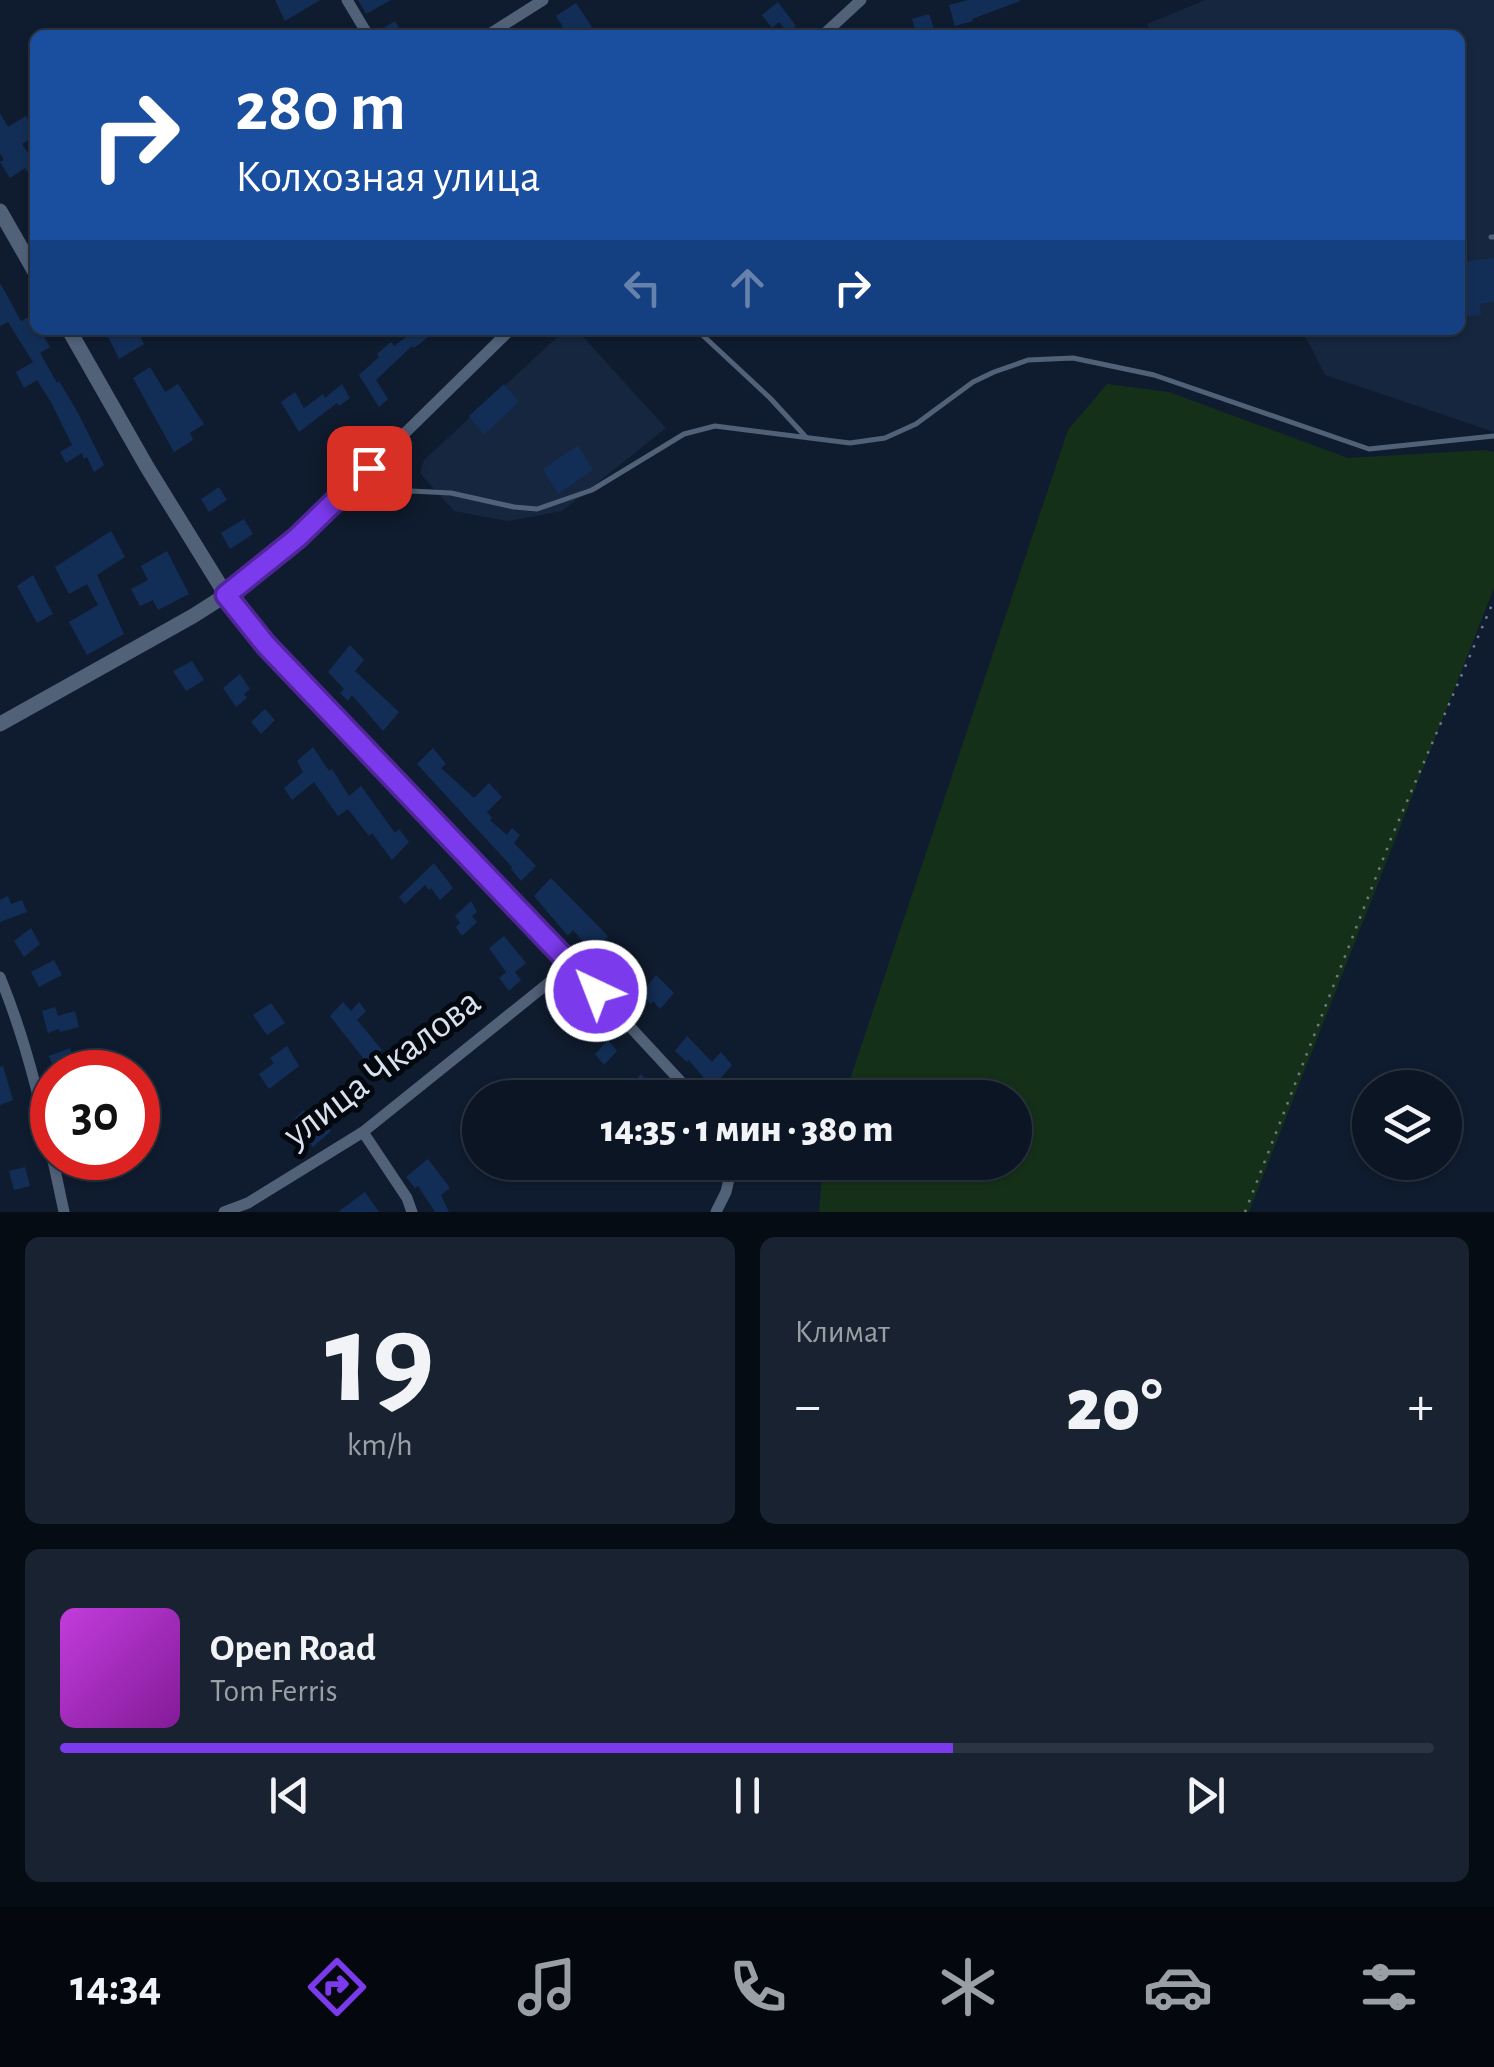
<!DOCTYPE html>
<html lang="ru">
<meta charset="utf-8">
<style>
:root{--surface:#0b1523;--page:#192230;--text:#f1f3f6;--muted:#9a9fa6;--line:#2b3441;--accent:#7c3aed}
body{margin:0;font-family:"Alegreya Sans",sans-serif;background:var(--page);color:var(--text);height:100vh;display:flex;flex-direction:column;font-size:38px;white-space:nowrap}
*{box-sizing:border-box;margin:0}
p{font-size:32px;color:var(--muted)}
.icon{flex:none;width:55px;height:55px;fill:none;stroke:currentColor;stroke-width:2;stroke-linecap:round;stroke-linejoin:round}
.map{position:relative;height:1212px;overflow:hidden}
.panel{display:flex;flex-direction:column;gap:25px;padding:25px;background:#060c13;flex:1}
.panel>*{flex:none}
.banner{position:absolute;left:30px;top:30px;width:1435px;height:305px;border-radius:15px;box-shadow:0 2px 8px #0004,0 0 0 2px var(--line);background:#1a4fa0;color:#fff;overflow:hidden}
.controls{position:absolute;left:1352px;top:1070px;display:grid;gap:20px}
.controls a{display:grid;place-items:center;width:110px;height:110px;border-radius:50%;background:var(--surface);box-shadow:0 2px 8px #0004,0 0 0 2px var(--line);font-size:50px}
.speed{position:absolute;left:30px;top:1050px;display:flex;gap:20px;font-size:50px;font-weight:700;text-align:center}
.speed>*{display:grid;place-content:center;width:130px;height:130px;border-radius:50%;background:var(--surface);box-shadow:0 2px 8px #0004,0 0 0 2px var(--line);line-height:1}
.speed .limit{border:15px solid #d22;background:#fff;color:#111}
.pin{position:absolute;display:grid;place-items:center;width:85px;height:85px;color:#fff;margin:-42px;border-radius:20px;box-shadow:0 5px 15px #0006}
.me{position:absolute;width:110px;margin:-55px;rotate:317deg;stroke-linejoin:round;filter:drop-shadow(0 0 8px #0008)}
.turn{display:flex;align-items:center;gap:35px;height:210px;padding:0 40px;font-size:45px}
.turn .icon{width:130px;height:130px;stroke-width:2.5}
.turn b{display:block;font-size:70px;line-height:85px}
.lanes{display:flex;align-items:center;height:95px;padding:0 40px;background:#0003;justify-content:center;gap:50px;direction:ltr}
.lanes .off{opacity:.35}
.big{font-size:75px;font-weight:800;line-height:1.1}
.panel .widget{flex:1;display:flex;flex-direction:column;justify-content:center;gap:15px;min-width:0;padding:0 35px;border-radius:15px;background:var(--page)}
.panel .dial{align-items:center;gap:0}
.dial b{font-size:130px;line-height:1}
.song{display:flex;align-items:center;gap:30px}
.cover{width:120px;height:120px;border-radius:15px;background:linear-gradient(135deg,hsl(290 70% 55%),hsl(290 70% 35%))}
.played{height:10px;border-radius:5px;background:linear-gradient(90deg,var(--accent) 65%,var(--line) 65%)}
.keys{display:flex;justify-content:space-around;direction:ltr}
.heat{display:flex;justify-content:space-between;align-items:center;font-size:55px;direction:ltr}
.panel .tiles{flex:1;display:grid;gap:25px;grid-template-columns:1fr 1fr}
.widget:last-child{grid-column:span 2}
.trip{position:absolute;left:462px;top:1080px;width:570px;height:100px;border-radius:50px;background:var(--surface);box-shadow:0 2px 8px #0004,0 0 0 2px var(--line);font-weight:800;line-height:100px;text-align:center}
.menu{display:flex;height:160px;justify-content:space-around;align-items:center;background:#04080e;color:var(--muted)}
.menu .icon{width:70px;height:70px}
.menu .selected{color:var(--accent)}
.menu b{font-size:45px;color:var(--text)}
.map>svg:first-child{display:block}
.built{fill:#15263e}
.green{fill:#153019}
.building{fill:#132e56}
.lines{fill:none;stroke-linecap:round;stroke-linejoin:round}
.path{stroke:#6f7a8a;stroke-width:2.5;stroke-dasharray:2.5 8;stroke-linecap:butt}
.lane{stroke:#516178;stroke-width:5}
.street{stroke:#516178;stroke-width:11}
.secondary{stroke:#516178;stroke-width:15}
.route-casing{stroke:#51269a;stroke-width:25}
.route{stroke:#7c3aed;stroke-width:18}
.labels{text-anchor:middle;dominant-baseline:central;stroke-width:10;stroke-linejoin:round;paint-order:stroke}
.street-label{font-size:40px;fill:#d8e1ee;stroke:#03070e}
</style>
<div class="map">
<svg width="1494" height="1212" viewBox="0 0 1494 1212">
<rect width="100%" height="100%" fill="#0f1c2f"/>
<g class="built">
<polygon points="1205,0 1494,0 1494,432 1325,375 1302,330 1460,330 1460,35 1153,35 1147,24"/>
<polygon points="565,330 577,330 666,428 562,511 508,521 454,511 420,473 424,460"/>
</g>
<polygon class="green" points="1107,384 1169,392 1348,458 1484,450 1494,452 1494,588 1249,1212 819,1212 823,1163 1015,1162 1015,1098 844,1097 1068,430"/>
<g class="building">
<polygon points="275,0 320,0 285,21"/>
<polygon points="358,0 391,0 366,14"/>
<polygon points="968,0 1020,0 1020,1 972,19 973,21 955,26 949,5"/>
<polygon points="778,2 796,26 788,33 779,22 772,28 762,15"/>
<polygon points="576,3 592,27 579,35 550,35 563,27 556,16"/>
<polygon points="929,14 935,32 917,35 912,19"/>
<polygon points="395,21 403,35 377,35 377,32"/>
<polygon points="0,113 8,127 26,116 35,130 35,136 22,144 35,163 35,168 28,172 25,168 10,178 0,162 4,160 0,153"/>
<polygon points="1494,258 1494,302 1480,304 1481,315 1460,317 1460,262"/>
<polygon points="0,283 21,321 31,316 35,322 35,330 40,330 50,347 40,353 57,383 59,381 78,413 104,465 94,472 87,457 84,459 82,453 66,463 60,452 72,445 52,404 37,380 24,388 16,372 33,362 8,322 0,326"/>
<polygon points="105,330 137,330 144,344 119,359"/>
<polygon points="415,330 437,330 414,348 412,346 376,380 388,399 379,407 359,375 379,357 377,354 391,342 394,346"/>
<polygon points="150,367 165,392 178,384 204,424 190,433 193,440 174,452 133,378"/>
<polygon points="342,384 350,398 339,406 337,403 299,432 281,402 295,392 304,408 323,394 325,398"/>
<polygon points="504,384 519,402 484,435 469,416"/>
<polygon points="578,445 593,470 558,494 543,469"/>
<polygon points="219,487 227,500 209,512 201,499"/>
<polygon points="244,519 253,534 230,549 221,533"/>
<polygon points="111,531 125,557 97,575 124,634 87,655 69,622 98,605 87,584 69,594 55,567"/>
<polygon points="167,551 189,594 158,610 153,600 140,606 131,589 148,580 141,566"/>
<polygon points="33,575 53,614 37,623 17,586"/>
<polygon points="350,645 364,660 355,671 399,712 383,731 352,695 348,701 340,693 344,689 328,672"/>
<polygon points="192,661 204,680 186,691 173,671"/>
<polygon points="240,674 250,689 244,694 247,698 236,707 223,688"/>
<polygon points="265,709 275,720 261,734 251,722"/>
<polygon points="313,747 329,771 332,769 349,796 361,786 395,833 399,829 409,842 392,860 372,833 369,836 348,809 338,816 314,782 292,800 284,788 303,772 297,761"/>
<polygon points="433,748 446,764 441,768 474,798 489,783 502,797 487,812 492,818 490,820 507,835 512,828 520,835 514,843 536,866 521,881 511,869 512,867 417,764"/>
<polygon points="434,863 453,888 440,900 431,888 429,890 425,885 405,904 399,897"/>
<polygon points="551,878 608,936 605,940 644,985 631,1001 612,980 610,982 595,969 601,962 573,930 568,936 534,896"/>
<polygon points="8,896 11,904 22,900 27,912 0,922 0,900"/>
<polygon points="471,901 477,912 472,916 477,922 462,936 456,927 460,923 455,916"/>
<polygon points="31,928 40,944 24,957 14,941"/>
<polygon points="504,936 526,963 515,972 521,980 509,991 499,978 506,972 489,948"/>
<polygon points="54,960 62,975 39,987 31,972"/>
<polygon points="656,975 674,993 660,1009 653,1001 651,1004 641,994"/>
<polygon points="560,990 572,1005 556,1020 545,1007"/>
<polygon points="343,1002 351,1011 359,1002 366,1011 357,1020 382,1050 367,1063 330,1016"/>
<polygon points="271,1003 285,1023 267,1035 253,1015"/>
<polygon points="55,1007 58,1016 75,1011 79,1027 60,1032 59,1029 48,1033 42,1011"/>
<polygon points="584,1016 592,1026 579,1041 571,1031"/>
<polygon points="687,1036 712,1062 721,1052 732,1065 712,1088 689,1060 687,1062 675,1051"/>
<polygon points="608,1040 617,1051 604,1065 595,1054"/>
<polygon points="287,1046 299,1066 269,1089 259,1074 274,1063 270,1058"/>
<polygon points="70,1048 75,1065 55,1072 49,1056"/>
<polygon points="3,1066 13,1100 0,1105 0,1067"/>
<polygon points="641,1074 655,1089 648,1098 634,1098 627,1090"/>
<polygon points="304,1110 315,1124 322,1119 331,1131 313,1147 293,1120"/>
<polygon points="428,1159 450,1188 441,1195 449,1212 435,1212 418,1186 415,1188 406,1177"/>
<polygon points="25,1167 30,1186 14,1190 9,1171"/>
<polygon points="365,1192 379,1212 338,1212"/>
</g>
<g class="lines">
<polyline class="path" points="1245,1212 1392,836 1494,600"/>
<g class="lane">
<polyline points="1491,237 1494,237"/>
<polyline points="697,330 770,398 805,436"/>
<polyline points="343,496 411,491 451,493 514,507 537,509 592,490 684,434 715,426 850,443 885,438 916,424 973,382 994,372 1028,360 1073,358 1154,375 1369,449 1494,436"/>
</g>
<g class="street">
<polyline points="347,0 368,35"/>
<polyline points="488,35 543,0"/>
<polyline points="823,35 861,0"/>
<polyline points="510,330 297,539 226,595 266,645 572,964 696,1098"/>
<path d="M0,977C31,1052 47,1132 64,1212"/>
<polyline points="363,1132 407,1198 412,1212"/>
<polyline points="224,1212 248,1203 363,1132 572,964"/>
<polyline points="716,1212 726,1192 733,1162"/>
</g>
<g class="secondary">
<polyline points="0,211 35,272"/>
<polyline points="0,724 193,616 226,595 147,467 69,330"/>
</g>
</g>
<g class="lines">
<defs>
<polyline id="route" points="369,468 297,538 226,595 266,645 596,991"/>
</defs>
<use href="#route" class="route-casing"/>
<use href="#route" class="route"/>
</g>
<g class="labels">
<g class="street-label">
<text transform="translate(382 1068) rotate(-37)">улица Чкалова</text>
</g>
</g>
</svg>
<div class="controls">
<a><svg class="icon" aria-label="layers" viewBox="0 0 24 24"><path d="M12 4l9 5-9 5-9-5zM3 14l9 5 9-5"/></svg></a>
</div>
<div class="speed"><div class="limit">30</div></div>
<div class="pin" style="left:369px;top:468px;background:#d93025"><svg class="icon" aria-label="arrive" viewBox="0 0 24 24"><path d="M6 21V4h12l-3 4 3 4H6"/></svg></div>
<svg class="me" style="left:596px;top:991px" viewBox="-20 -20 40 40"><circle r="17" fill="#7c3aed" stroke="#fff" stroke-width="3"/><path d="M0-11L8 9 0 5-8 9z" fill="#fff"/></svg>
<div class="trip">14:35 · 1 мин · 380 m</div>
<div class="banner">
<div class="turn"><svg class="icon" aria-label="right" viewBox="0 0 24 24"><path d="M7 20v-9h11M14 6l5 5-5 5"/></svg><div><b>280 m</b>Колхозная улица</div></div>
<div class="lanes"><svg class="icon off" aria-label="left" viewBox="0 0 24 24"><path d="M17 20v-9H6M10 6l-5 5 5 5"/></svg><svg class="icon off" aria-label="ahead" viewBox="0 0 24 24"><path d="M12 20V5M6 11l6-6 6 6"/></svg><svg class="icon" aria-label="right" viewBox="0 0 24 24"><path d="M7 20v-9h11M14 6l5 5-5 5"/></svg></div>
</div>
</div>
<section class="panel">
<div class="tiles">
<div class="widget dial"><b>19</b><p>km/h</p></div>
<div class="widget"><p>Климат</p>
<div class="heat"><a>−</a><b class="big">20°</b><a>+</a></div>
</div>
<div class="widget">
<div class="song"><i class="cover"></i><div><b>Open Road</b><p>Tom Ferris</p></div></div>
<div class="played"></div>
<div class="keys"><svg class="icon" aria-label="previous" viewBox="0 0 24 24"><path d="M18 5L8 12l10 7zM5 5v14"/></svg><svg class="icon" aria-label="pause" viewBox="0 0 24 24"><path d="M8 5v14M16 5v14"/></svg><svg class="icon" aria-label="next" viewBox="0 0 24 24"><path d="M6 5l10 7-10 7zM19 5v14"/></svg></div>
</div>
</div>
</section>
<nav class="menu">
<b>14:34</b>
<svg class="icon selected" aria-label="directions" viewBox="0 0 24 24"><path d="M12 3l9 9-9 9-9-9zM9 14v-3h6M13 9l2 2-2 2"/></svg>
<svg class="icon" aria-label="music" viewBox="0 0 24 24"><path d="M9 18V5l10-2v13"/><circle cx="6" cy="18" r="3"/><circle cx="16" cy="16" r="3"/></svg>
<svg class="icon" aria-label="phone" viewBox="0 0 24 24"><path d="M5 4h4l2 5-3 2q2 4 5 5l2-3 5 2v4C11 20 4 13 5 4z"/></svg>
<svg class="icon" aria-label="climate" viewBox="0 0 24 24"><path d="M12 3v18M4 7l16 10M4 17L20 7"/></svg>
<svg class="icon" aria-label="car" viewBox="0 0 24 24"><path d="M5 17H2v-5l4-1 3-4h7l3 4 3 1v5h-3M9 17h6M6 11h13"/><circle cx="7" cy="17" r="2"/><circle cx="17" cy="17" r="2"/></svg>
<svg class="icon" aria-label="filters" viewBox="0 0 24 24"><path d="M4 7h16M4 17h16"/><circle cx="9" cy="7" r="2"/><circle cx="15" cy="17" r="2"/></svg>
</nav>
